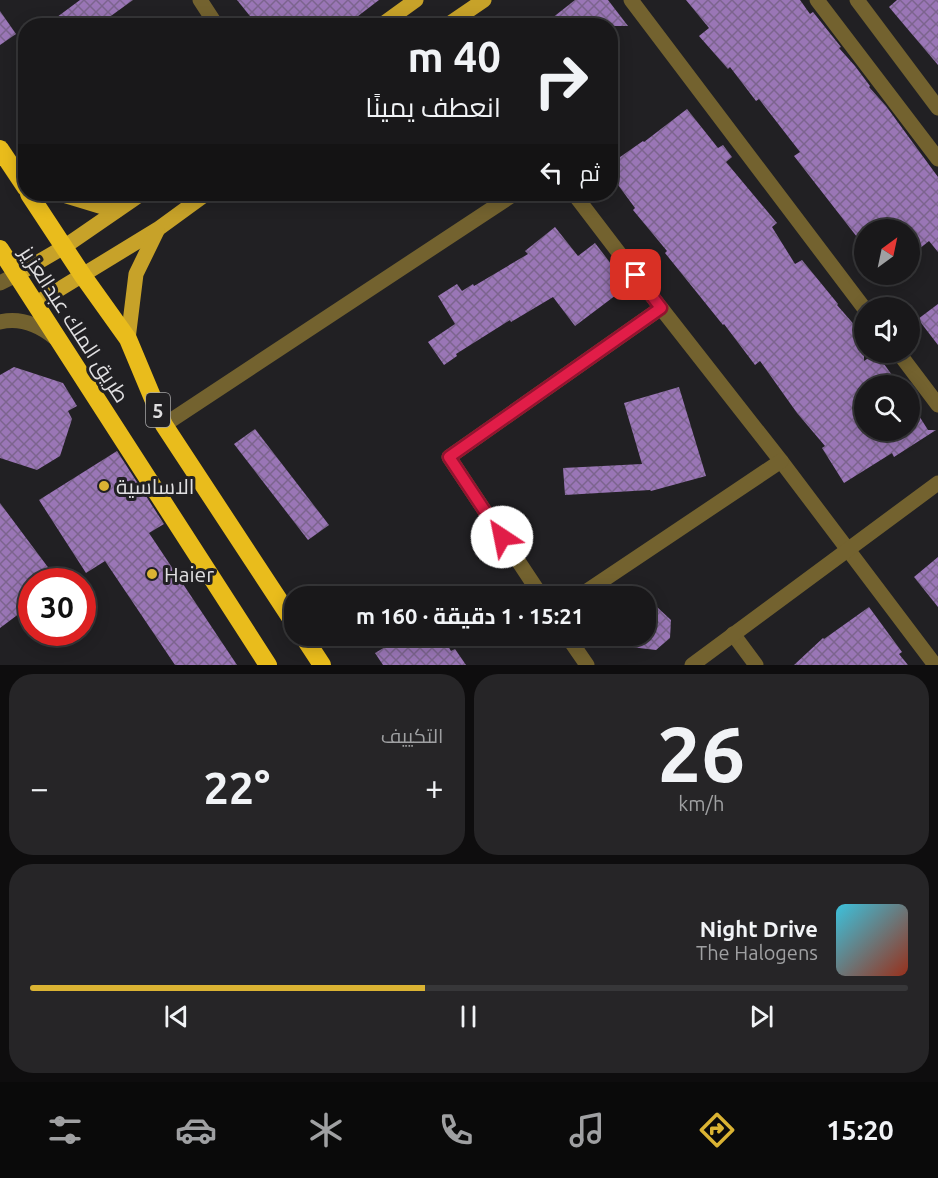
<!DOCTYPE html>
<html lang="ar">
<meta charset="utf-8">
<style>
:root{--surface:#19181a;--page:#262527;--text:#f1f3f6;--muted:#9fa0a2;--line:#373739;--accent:#dab333}
body{margin:0;font-family:Ubuntu,Cairo,sans-serif;background:var(--page);color:var(--text);direction:rtl;height:100vh;display:flex;flex-direction:column;font-size:22px;white-space:nowrap}
*{box-sizing:border-box;margin:0}
p{font-size:20px;color:var(--muted)}
.icon{flex:none;width:33px;height:33px;fill:none;stroke:currentColor;stroke-width:2;stroke-linecap:round;stroke-linejoin:round}
.map{position:relative;height:665px;overflow:hidden;direction:ltr}
.drawer{display:flex;flex-direction:column;gap:9px;padding:9px;background:#0e0d0e;flex:1}
.drawer>*{flex:none}
.banner{position:absolute;left:18px;top:18px;width:600px;height:183px;border-radius:24px;box-shadow:0 3px 15px #0003,0 0 0 2px var(--line);direction:rtl;background:#19181a;color:var(--text);overflow:hidden}
.needle{width:39px;rotate:33deg}
.controls{position:absolute;left:854px;top:219px;display:grid;gap:12px}
.controls a{display:grid;place-items:center;width:66px;height:66px;border-radius:50%;background:var(--surface);box-shadow:0 3px 15px #0003,0 0 0 2px var(--line);font-size:30px}
.speed{position:absolute;left:18px;top:568px;display:flex;gap:12px;font-size:30px;font-weight:700;text-align:center}
.speed>*{display:grid;place-content:center;width:78px;height:78px;border-radius:50%;background:var(--surface);box-shadow:0 3px 15px #0003,0 0 0 2px var(--line);line-height:1}
.speed .limit{border:9px solid #d22;background:#fff;color:#111}
.pin{position:absolute;display:grid;place-items:center;width:51px;height:51px;color:#fff;margin:-26px;border-radius:12px;box-shadow:0 3px 9px #0006}
.me{position:absolute;width:66px;margin:-33px;rotate:326deg;stroke-linejoin:round;filter:drop-shadow(0 0 4px #0008)}
.turn{display:flex;align-items:center;gap:21px;height:126px;padding:0 18px;font-size:27px}
.turn .icon{width:78px;height:78px;stroke-width:2.5}
.turn b{display:block;font-size:42px;line-height:51px}
.then{display:flex;align-items:center;height:57px;padding:0 18px;background:#0003;gap:12px;font-size:22px}
.big{font-size:45px;font-weight:700;line-height:1.1}
.drawer .tile{flex:1;display:flex;flex-direction:column;justify-content:center;gap:9px;min-width:0;padding:0 21px;border-radius:24px;background:var(--page)}
.drawer .dial{align-items:center;gap:0}
.dial b{font-size:78px;line-height:1}
.song{display:flex;align-items:center;gap:18px}
.cover{width:72px;height:72px;border-radius:9px;background:linear-gradient(135deg,hsl(190 70% 55%),hsl(10 70% 35%))}
.played{height:6px;border-radius:3px;background:linear-gradient(90deg,var(--accent) 45%,var(--line) 45%)}
.keys{display:flex;justify-content:space-around;direction:ltr}
.heat{display:flex;justify-content:space-between;align-items:center;font-size:33px;direction:ltr}
.drawer .tiles{flex:1;display:grid;gap:9px;grid-template-columns:1fr 1fr}
.tile:last-child{grid-column:span 2}
.trip{position:absolute;left:284px;top:586px;width:372px;height:60px;border-radius:24px;background:var(--surface);box-shadow:0 3px 15px #0003,0 0 0 2px var(--line);font-weight:700;line-height:60px;text-align:center;direction:rtl}
.tabs{display:flex;height:96px;justify-content:space-around;align-items:center;background:#0a0a0a;color:var(--muted)}
.tabs .icon{width:42px;height:42px}
.tabs .selected{color:var(--accent)}
.tabs b{font-size:27px;color:var(--text)}
.map>svg:first-child{display:block}
.building{fill:url(#building-cross-hatch)}
.lines{fill:none;stroke-linecap:round;stroke-linejoin:round}
.minor{stroke:#73622f;stroke-width:15}
.major{stroke:#c7a229;stroke-width:15}
.highway{stroke:#e9bc1c;stroke-width:18}
.route-casing{stroke:#92132f;stroke-width:15}
.route{stroke:#e11d48;stroke-width:10}
.poi-dot{fill:#dab333;stroke:#212023;stroke-width:2}
.labels{text-anchor:middle;dominant-baseline:central;stroke-width:6;stroke-linejoin:round;paint-order:stroke}
.shield{fill:#212023;stroke:#a7a6a8;stroke-width:1.5}
.shield-label{font-size:20px;font-weight:bold;fill:#e0dfe1}
.street-label{font-size:21px;fill:#e0dfe1;stroke:#212023}
.poi-label{font-size:21px;fill:#e0dfe1;stroke:#212023;text-anchor:start}
</style>
<div class="map">
<svg width="938" height="665" viewBox="0 0 938 665">
<defs>
<pattern id="building-cross-hatch" width="8" height="8" patternUnits="userSpaceOnUse" patternTransform="scale(1.5)"><rect width="8" height="8" fill="#9a76b6"/><path d="M0 0l8 8M0 8l8-8" fill="none" stroke="#7c648e"/></pattern>
</defs>
<rect width="100%" height="100%" fill="#212023"/>
<g class="building">
<polygon points="80,0 133,0 97,26 95,26 88,16 75,26 45,26"/>
<polygon points="237,0 379,0 345,26 258,26"/>
<polygon points="575,0 608,0 628,26 542,26"/>
<polygon points="686,0 800,0 810,14 813,12 841,47 839,48 855,66 870,86 869,87 886,106 938,177 938,252 929,241 909,257 909,230 864,230 864,246 794,156 800,152 759,99 756,101 730,67 728,69 699,36 709,28"/>
<polygon points="897,0 938,0 938,65 889,7"/>
<polygon points="0,11 16,34 0,45"/>
<polygon points="687,109 718,148 723,145 732,157 726,162 777,223 772,227 795,264 802,260 838,304 837,305 864,336 864,361 876,353 900,386 864,386 864,406 854,414 864,430 909,430 909,400 928,430 936,430 894,457 892,453 844,483 822,448 825,446 797,413 760,361 755,365 724,324 723,325 665,253 667,251 633,210 635,208 610,174 610,164 643,141 644,142"/>
<polygon points="555,227 578,256 595,243 628,286 575,326 553,297 511,322 510,320 456,354 457,356 444,365 428,342 455,324 438,296 457,284 462,291 473,284 474,286 528,254 525,251"/>
<polygon points="938,304 938,345 918,319"/>
<polygon points="14,367 63,383 77,406 68,411 72,419 60,456 37,470 0,458 0,375"/>
<polygon points="679,387 706,476 651,491 650,490 565,495 563,468 642,464 624,403"/>
<polygon points="255,429 329,525 308,540 234,444"/>
<polygon points="117,451 164,524 149,533 237,665 175,665 105,561 86,573 39,500"/>
<polygon points="0,503 59,582 32,582 32,604 0,628"/>
<polygon points="938,557 938,607 914,577"/>
<polygon points="645,606 657,607 671,620 670,638 656,650 614,645 615,636 645,636"/>
<polygon points="869,607 902,652 899,654 908,665 794,665 823,638 824,639"/>
<polygon points="404,636 442,636 451,651 455,649 466,665 383,665 375,653"/>
</g>
<g class="lines">
<g class="minor">
<polyline points="200,0 217,26"/>
<polyline points="631,0 864,308"/>
<polyline points="817,0 938,159"/>
<polyline points="857,0 938,108"/>
<polyline points="0,283 16,275"/>
<polyline points="661,308 781,461 935,665"/>
<path d="M0,322C21,317 39,325 55,338"/>
<polyline points="898,352 938,405"/>
<polyline points="164,425 514,194"/>
<polyline points="542,597 449,457 661,308 574,194"/>
<polyline points="578,597 781,461"/>
<polyline points="733,634 756,665"/>
<polyline points="567,636 587,665"/>
<polyline points="692,665 938,483"/>
</g>
<g class="major">
<polyline points="380,26 416,0"/>
<polyline points="446,26 484,0"/>
<polyline points="60,194 116,211"/>
<polyline points="16,275 64,247 141,194"/>
<polyline points="35,304 158,229 206,194"/>
<polyline points="128,339 136,274 157,231"/>
</g>
<g class="highway">
<polyline points="0,149 26,188"/>
<polyline points="29,194 83,276 128,339 164,425 294,623"/>
<polyline points="0,249 268,665"/>
<polyline points="303,636 322,665"/>
</g>
</g>
<g class="lines">
<defs>
<polyline id="route" points="502,537 449,457 661,308 636,275"/>
</defs>
<use href="#route" class="route-casing"/>
<use href="#route" class="route"/>
</g>
<g class="poi-dot">
<circle cx="104" cy="486" r="6"/>
<circle cx="152" cy="574" r="6"/>
</g>
<g class="labels">
<rect class="shield" x="146" y="393" width="24" height="34" rx="4.5"/>
<g class="shield-label">
<text x="158" y="410">5</text>
</g>
<g class="street-label">
<text transform="translate(75 324) rotate(57)">طريق الملك عبدالعزيز</text>
</g>
<g class="poi-label">
<text x="116" y="486">الاساسية</text>
<text x="164" y="574">Haier</text>
</g>
</g>
</svg>
<div class="controls">
<a><svg class="needle" viewBox="-14 -14 28 28"><path d="M0-13l5 13h-10z" fill="#e53935"/><path d="M0 13l5-13h-10z" fill="#9fa0a2"/></svg></a>
<a><svg class="icon" aria-label="sound" viewBox="0 0 24 24"><path d="M4 9h4l5-4v14l-5-4H4zM17 9q2 3 0 6"/></svg></a>
<a><svg class="icon" aria-label="search" viewBox="0 0 24 24"><circle cx="10" cy="10" r="6"/><path d="M15 15l6 6"/></svg></a>
</div>
<div class="speed"><div class="limit">30</div></div>
<div class="pin" style="left:636px;top:275px;background:#d93025"><svg class="icon" aria-label="arrive" viewBox="0 0 24 24"><path d="M6 21V4h12l-3 4 3 4H6"/></svg></div>
<svg class="me" style="left:502px;top:537px" viewBox="-20 -20 40 40"><circle r="19" fill="#fff"/><path d="M0-13L10 11 0 6-10 11z" fill="#e11d48"/></svg>
<div class="trip">15:21 · 1 دقيقة · 160 m</div>
<div class="banner">
<div class="turn"><svg class="icon" aria-label="right" viewBox="0 0 24 24"><path d="M7 20v-9h11M14 6l5 5-5 5"/></svg><div><b>40 m</b>انعطف يمينًا</div></div>
<div class="then">ثم<svg class="icon" aria-label="left" viewBox="0 0 24 24"><path d="M17 20v-9H6M10 6l-5 5 5 5"/></svg></div>
</div>
</div>
<section class="drawer">
<div class="tiles">
<div class="tile dial"><b>26</b><p>km/h</p></div>
<div class="tile"><p>التكييف</p>
<div class="heat"><a>−</a><b class="big">22°</b><a>+</a></div>
</div>
<div class="tile">
<div class="song"><i class="cover"></i><div><b>Night Drive</b><p>The Halogens</p></div></div>
<div class="played"></div>
<div class="keys"><svg class="icon" aria-label="previous" viewBox="0 0 24 24"><path d="M18 5L8 12l10 7zM5 5v14"/></svg><svg class="icon" aria-label="pause" viewBox="0 0 24 24"><path d="M8 5v14M16 5v14"/></svg><svg class="icon" aria-label="next" viewBox="0 0 24 24"><path d="M6 5l10 7-10 7zM19 5v14"/></svg></div>
</div>
</div>
</section>
<nav class="tabs">
<b>15:20</b>
<svg class="icon selected" aria-label="directions" viewBox="0 0 24 24"><path d="M12 3l9 9-9 9-9-9zM9 14v-3h6M13 9l2 2-2 2"/></svg>
<svg class="icon" aria-label="music" viewBox="0 0 24 24"><path d="M9 18V5l10-2v13"/><circle cx="6" cy="18" r="3"/><circle cx="16" cy="16" r="3"/></svg>
<svg class="icon" aria-label="phone" viewBox="0 0 24 24"><path d="M5 4h4l2 5-3 2q2 4 5 5l2-3 5 2v4C11 20 4 13 5 4z"/></svg>
<svg class="icon" aria-label="climate" viewBox="0 0 24 24"><path d="M12 3v18M4 7l16 10M4 17L20 7"/></svg>
<svg class="icon" aria-label="car" viewBox="0 0 24 24"><path d="M5 17H2v-5l4-1 3-4h7l3 4 3 1v5h-3M9 17h6M6 11h13"/><circle cx="7" cy="17" r="2"/><circle cx="17" cy="17" r="2"/></svg>
<svg class="icon" aria-label="filters" viewBox="0 0 24 24"><path d="M4 7h16M4 17h16"/><circle cx="9" cy="7" r="2"/><circle cx="15" cy="17" r="2"/></svg>
</nav>
